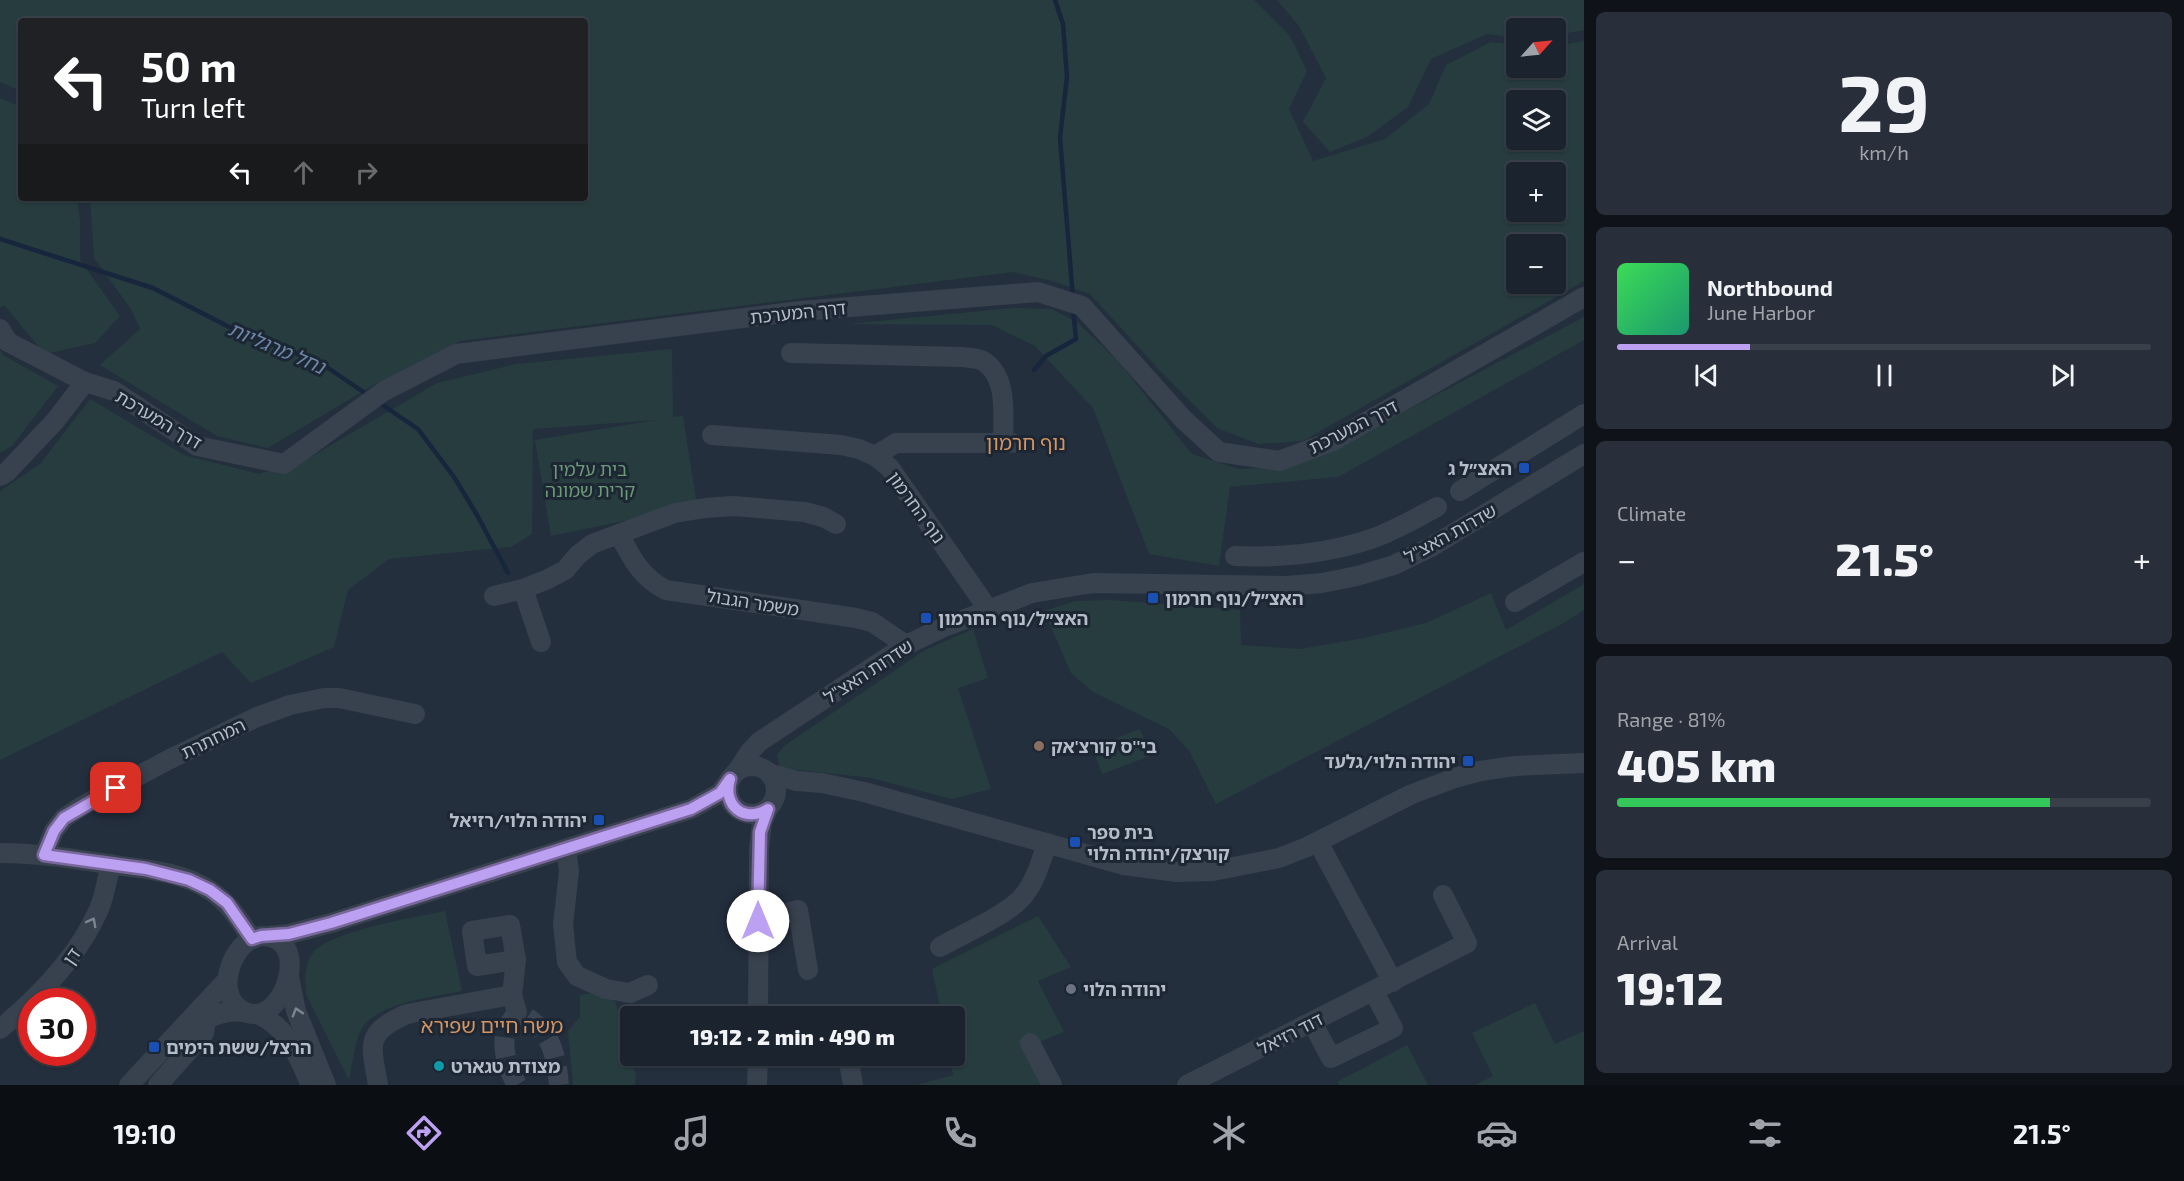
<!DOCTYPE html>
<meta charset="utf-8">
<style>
:root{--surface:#1b232e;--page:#282f3a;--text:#f1f3f6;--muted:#a0a4aa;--line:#39404a;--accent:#bca0f2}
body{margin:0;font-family:"Exo 2","Noto Sans Hebrew",sans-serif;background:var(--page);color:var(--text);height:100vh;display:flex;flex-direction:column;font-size:22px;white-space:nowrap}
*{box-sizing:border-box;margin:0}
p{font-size:20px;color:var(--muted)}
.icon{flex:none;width:33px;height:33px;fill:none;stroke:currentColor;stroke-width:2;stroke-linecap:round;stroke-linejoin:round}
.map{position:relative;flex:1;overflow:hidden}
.details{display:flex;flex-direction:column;gap:12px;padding:12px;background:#0f1319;width:600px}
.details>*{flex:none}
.guide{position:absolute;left:18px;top:18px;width:570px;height:183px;border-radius:6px;box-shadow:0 2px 4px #0004,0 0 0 2px var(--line);background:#202124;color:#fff;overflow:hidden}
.needle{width:39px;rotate:63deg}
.fabs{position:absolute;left:1506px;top:18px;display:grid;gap:12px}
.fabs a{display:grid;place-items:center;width:60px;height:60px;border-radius:6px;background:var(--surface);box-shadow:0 2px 4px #0004,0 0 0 2px var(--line);font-size:30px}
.speed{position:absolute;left:18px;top:988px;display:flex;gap:12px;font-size:30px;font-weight:700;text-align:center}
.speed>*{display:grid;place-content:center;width:78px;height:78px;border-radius:50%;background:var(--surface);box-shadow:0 2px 4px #0004,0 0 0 2px var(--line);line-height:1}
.speed .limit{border:9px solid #d22;background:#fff;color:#111}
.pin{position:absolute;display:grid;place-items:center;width:51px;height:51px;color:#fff;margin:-26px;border-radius:12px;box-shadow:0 3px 9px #0006}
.me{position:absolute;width:66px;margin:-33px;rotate:0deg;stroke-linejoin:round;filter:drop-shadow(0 0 4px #0008)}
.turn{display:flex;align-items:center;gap:21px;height:126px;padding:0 24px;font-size:27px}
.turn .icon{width:78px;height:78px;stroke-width:2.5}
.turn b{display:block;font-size:42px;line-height:51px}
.lanes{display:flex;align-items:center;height:57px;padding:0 24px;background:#0003;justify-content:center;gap:30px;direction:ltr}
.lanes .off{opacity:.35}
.big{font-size:45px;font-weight:800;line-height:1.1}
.details .card{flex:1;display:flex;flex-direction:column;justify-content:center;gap:9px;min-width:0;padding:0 21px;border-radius:9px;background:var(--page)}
.details .dial{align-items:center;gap:0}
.dial b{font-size:78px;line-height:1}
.song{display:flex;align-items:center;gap:18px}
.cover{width:72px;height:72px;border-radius:9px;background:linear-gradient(135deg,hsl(130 70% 55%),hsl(160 70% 35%))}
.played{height:6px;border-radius:3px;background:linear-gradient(90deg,var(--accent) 25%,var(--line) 25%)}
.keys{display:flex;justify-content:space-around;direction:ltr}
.heat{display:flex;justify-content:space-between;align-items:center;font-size:33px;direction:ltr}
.charge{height:9px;border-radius:4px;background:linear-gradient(90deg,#34c759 81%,var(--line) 0)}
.trip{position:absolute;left:620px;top:1006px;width:345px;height:60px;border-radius:6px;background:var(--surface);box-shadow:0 2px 4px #0004,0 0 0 2px var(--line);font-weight:800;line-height:60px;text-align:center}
.menu{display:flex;height:96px;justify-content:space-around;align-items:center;background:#0b0e12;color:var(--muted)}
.menu .icon{width:42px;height:42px}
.menu .current{color:var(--accent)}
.menu b{font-size:27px;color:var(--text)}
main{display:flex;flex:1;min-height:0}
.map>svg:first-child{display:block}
.green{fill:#263c3f;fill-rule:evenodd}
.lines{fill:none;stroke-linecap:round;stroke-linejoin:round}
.stream{stroke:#17263c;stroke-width:4.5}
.minor-tunnel{stroke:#3a4453;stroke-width:20;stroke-dasharray:20 10;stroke-linecap:butt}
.minor{stroke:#38414e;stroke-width:20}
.oneway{stroke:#7c8592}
.route-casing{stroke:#7a689d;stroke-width:15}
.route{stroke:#bca0f2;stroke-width:10}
.transit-dot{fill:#1a4fb4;stroke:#1d2633;stroke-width:2}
.education-dot{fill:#8d6e63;stroke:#1d2633;stroke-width:2}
.worship-dot{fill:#6b7280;stroke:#1d2633;stroke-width:2}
.culture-dot{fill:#0f9aa8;stroke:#1d2633;stroke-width:2}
.labels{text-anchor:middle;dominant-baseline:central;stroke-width:6;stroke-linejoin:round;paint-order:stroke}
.street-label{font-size:18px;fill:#b4bcc9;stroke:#1d2633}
.poi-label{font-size:18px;font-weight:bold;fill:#b4bcc9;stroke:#1d2633;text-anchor:start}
.park-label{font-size:18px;fill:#6b9a76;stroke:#1d2633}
.water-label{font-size:20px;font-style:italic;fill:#6d86a8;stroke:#1d2633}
.neighbourhood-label{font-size:20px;fill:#d59563;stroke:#1d2633}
</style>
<main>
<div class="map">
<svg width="1584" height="1085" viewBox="0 0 1584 1085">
<rect width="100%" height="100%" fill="#242f3e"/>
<g class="green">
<path d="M0,0H1254L1290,36L1307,71L1289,109L1313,161L1385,139L1429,104L1446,65L1491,42L1516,45V68H1556V46L1584,41V281L1303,441L1258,444L1217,428L1162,373L1090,294L1052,281L1013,272L460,341L370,387L268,448L217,436L100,365L140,329L131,309L94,258L90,198H585V21H21V91L0,82ZM1516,100H1556V140H1516ZM1516,172H1556V212H1516ZM1516,244H1556V284H1516Z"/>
<polygon points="1277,0 1584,0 1584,30 1556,35 1556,28 1516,28 1516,38 1487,34 1431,59 1408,107 1367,137 1330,152 1303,122 1326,78 1299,26"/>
<polygon points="0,98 21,107 21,198 77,198 80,220 80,260 120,316 95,343 45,354 4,305 0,307"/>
<polygon points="1013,308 1052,309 1078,323 1118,361 1192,454 1239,469 1282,467 1326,453 1584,317 1584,340 1338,477 1230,487 1219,566 1149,554 1093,408 1035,346 992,325 848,324"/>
<polygon points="672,349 673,417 683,416 697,506 551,536 535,440 656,420 533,429 532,534 511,547 389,559 348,590 334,647 251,683 222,652 0,760 0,491 40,464 90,399 184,455 259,474 309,458 437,383 516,364"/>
<polygon points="0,350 3,355 58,386 12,446 0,453"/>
<polygon points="1584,584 1584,610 1562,624 1216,804 1190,752 1169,729 1093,692 1071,673 1044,611 1075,601 1111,600 1240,610 1241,645 1300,649 1364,638 1426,623 1491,593 1506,630"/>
<polygon points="973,629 988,678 958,688 991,789 952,799 871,778 780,768 777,755 784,746 925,650"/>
<polygon points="1140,729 1150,756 1102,774 1092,747"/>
<path d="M445,911L462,991C434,997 375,1003 361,1030C355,1041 352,1067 349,1080L306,994C305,981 304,964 313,953C330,931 415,917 445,911Z"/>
<polygon points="1038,916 1071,967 1038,981 1064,1032 1027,1047 1045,1085 917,1085 953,1075 950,1056 954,1056 954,1017 942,1017 932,969"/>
<polygon points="603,991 616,1003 620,1020 619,1041 636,1073 635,1085 573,1085 568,1031 580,1017 580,995"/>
<polygon points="1535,1003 1555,1044 1584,1031 1584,1085 1475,1085 1493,1076 1472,1033"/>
<polygon points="1407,1045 1428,1085 1339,1085 1337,1082"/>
</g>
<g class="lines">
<g class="stream">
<polyline points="1055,0 1063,24 1067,77 1060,138 1073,298"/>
<polyline points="0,239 153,288 237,331 319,362 368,395"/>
<polyline points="1034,370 1046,356 1076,339 1073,309"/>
<polyline points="378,402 418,429 454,477 477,515 508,573"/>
</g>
<path class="minor-tunnel" d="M517,1085C508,1070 500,1046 507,1029C509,1023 514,1018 517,1012C550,1028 556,1051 559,1085"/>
<g class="minor">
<polyline points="0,329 8,342 85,382"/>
<path d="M791,353L962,357C968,358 976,358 981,360C1009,374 1003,417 1003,443"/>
<polyline points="712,435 841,445 859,449 875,456 890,468 988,609"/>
<polyline points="875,456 896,443 1012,443"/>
<polyline points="0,476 7,472 55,421 85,382 114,391 197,446 284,464 384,391 456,354 800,311 1038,292 1082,306 1184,420 1219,452 1279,461 1333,441 1584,297"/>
<polyline points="1460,491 1584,414"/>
<path d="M619,534C631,557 641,578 666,590L856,618L872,622L906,645"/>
<path d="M1235,556C1282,558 1326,554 1371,539C1394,531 1416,518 1437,507"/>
<polyline points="523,589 541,642"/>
<polyline points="494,596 523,589 548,579 565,570 578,555 592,544 675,513 705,508 733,506 805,512 823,517 836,524"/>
<polyline points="1515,602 1584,562"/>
<circle cx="752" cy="790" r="24"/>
<polyline points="738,770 749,753 759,742 906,645 942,628 1032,593 1093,583 1286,586 1322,583 1357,576 1394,565 1431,547 1584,454"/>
<polyline points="771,774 797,781 822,783 864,792 1124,865 1177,872 1213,871 1279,858 1307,847 1412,794 1455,778 1480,771 1515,766 1584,763"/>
<polyline points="1318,842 1393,982"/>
<polyline points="566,849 569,871 563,925 567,962 577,976 606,989 630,993 648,985"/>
<path d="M0,853C38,853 76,859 114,865C146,869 184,872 211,891C229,903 240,921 252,939"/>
<polyline points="44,855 54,831 64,818 82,806 168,760 257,717 290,705 324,698 339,698 415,714"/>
<polyline points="758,921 798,910 808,970"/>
<polygon points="510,925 516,960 477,966 472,931"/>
<path d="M261,936C314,935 284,1025 248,1013C216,1002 226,957 248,941C252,939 257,937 261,936Z"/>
<polyline points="269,936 289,934 331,923 691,809 720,793 730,779"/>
<path d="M940,947C962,934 1010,914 1024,895C1036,880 1041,861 1047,843"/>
<polyline points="289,977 296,1011 326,1085"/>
<polyline points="512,995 516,960"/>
<path d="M258,1014C290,1029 297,1055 311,1085"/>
<polyline points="758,1017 759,850 762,822 768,809"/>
<polyline points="1312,1022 1331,1058 1393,1028 1374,992"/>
<path d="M194,1028C210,1015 225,1010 245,1012"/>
<path d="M0,1029C40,996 78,957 99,909C105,895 107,879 111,864"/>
<polyline points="1030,1043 1052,1085"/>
<polyline points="848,1056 853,1085"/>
<polyline points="129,1085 227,980"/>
<polyline points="158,1085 204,1033 206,1020"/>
<path d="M378,1085C371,1044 364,1033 407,1014L512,995L517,1012"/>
<polyline points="757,1085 758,1056"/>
<polyline points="1187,1085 1467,943 1443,895"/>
</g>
</g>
<defs><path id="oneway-chevron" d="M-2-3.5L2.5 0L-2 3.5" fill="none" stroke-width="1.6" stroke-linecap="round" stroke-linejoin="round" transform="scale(1.5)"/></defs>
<g class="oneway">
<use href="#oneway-chevron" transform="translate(92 922) rotate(-62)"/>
<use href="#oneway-chevron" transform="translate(297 1012) rotate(-107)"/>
</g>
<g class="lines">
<defs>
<path id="route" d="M116,788L64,818L54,831L44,855L146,869L189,880L210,890L227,903L252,939L261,936L289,934L331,923L691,809L720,793L730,779C722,805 744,824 768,809L760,832L758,921"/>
</defs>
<use href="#route" class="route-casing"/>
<use href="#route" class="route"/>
</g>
<g class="transit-dot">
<rect x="1518" y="462" width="12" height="12" rx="3"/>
<rect x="1147" y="592" width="12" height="12" rx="3"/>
<rect x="920" y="612" width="12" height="12" rx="3"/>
<rect x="1462" y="755" width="12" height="12" rx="3"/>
<rect x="593" y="814" width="12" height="12" rx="3"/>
<rect x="1069" y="836" width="12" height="12" rx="3"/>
<rect x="148" y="1041" width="12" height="12" rx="3"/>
</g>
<circle class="education-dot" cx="1039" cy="746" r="6"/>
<circle class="worship-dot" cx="1071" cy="989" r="6"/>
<circle class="culture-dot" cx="439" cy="1066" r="6"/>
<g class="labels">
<g class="street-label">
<text transform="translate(798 312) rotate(-6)">דרך המערכת</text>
<text transform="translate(159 419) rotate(31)">דרך המערכת</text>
<text transform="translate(1353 426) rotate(-27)">דרך המערכת</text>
<text transform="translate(917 507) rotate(54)">נוף החרמון</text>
<text transform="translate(1450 533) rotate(-29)">שדרות האצ"ל</text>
<text transform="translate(753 602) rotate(9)">משמר הגבול</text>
<text transform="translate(868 671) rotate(-33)">שדרות האצ"ל</text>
<text transform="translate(213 738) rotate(-26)">המחתרת</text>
<text transform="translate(71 956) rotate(-55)">דן</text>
<text transform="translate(1290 1033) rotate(-27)">דוד רזיאל</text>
</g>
<g class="poi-label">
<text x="1512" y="468" text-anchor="end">האצ״ל ג</text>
<text x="1165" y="598">האצ״ל/נוף חרמון</text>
<text x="938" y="618">האצ״ל/נוף החרמון</text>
<text x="1051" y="746">בי''ס קורצ'אק</text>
<text x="1456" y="761" text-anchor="end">יהודה הלוי/גלעד</text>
<text x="587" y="820" text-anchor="end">יהודה הלוי/רזיאל</text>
<text x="1087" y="832">בית ספר<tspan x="1087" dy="21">קורצק/יהודה הלוי</tspan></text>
<text x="1083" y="989">יהודה הלוי</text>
<text x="166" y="1047">הרצל/ששת הימים</text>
<text x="451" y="1066">מצודת טגארט</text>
</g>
<g class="park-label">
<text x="590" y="469">בית עלמין<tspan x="590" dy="21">קרית שמונה</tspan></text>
</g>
<g class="water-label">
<text transform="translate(277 347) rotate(23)">נחל מרגליות</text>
</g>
<g class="neighbourhood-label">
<text x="1026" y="442">נוף חרמון</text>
<text x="492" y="1025">משה חיים שפירא</text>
</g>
</g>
</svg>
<div class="fabs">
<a><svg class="needle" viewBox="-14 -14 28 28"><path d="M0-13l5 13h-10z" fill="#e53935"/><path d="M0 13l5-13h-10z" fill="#a0a4aa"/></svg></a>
<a><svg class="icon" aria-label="layers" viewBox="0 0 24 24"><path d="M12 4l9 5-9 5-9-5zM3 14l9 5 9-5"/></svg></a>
<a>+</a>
<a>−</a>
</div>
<div class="speed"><div class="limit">30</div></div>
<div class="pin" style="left:116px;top:788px;background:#d93025"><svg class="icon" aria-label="arrive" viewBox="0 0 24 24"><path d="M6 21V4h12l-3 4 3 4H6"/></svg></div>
<svg class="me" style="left:758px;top:921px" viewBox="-20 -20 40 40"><circle r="19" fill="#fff"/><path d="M0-13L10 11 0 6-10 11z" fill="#bca0f2"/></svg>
<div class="trip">19:12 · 2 min · 490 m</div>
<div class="guide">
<div class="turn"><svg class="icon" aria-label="left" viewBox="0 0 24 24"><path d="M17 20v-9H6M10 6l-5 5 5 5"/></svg><div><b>50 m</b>Turn left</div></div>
<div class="lanes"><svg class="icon" aria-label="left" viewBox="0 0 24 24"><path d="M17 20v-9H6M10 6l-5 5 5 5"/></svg><svg class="icon off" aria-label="ahead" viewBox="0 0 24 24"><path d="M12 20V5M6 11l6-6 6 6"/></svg><svg class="icon off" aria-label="right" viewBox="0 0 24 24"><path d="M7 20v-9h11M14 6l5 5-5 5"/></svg></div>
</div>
</div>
<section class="details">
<div class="card dial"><b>29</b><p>km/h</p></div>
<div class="card">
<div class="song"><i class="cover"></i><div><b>Northbound</b><p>June Harbor</p></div></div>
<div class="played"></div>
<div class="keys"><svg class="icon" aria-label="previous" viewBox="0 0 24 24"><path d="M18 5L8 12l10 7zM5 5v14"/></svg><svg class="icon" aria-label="pause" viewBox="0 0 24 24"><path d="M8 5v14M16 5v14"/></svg><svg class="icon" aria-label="next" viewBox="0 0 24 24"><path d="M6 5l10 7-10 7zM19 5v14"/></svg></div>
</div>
<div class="card"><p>Climate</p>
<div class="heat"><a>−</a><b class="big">21.5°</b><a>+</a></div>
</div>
<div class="card"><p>Range · 81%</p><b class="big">405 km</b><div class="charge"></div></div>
<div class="card"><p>Arrival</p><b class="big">19:12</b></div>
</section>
</main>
<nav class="menu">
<b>19:10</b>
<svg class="icon current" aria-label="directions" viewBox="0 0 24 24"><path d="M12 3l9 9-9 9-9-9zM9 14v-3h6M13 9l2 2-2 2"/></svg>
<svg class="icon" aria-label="music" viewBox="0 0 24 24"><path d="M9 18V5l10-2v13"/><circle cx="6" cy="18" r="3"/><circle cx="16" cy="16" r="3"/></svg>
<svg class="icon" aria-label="phone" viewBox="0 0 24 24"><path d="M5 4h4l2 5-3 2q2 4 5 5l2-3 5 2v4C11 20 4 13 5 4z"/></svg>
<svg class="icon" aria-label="climate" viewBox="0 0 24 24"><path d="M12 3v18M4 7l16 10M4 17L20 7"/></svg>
<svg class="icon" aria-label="car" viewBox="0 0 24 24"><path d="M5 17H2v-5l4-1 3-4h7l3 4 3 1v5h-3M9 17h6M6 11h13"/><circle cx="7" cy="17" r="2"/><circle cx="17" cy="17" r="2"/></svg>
<svg class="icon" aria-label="filters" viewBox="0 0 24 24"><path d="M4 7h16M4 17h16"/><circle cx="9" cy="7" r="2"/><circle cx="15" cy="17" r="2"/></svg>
<b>21.5°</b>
</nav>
